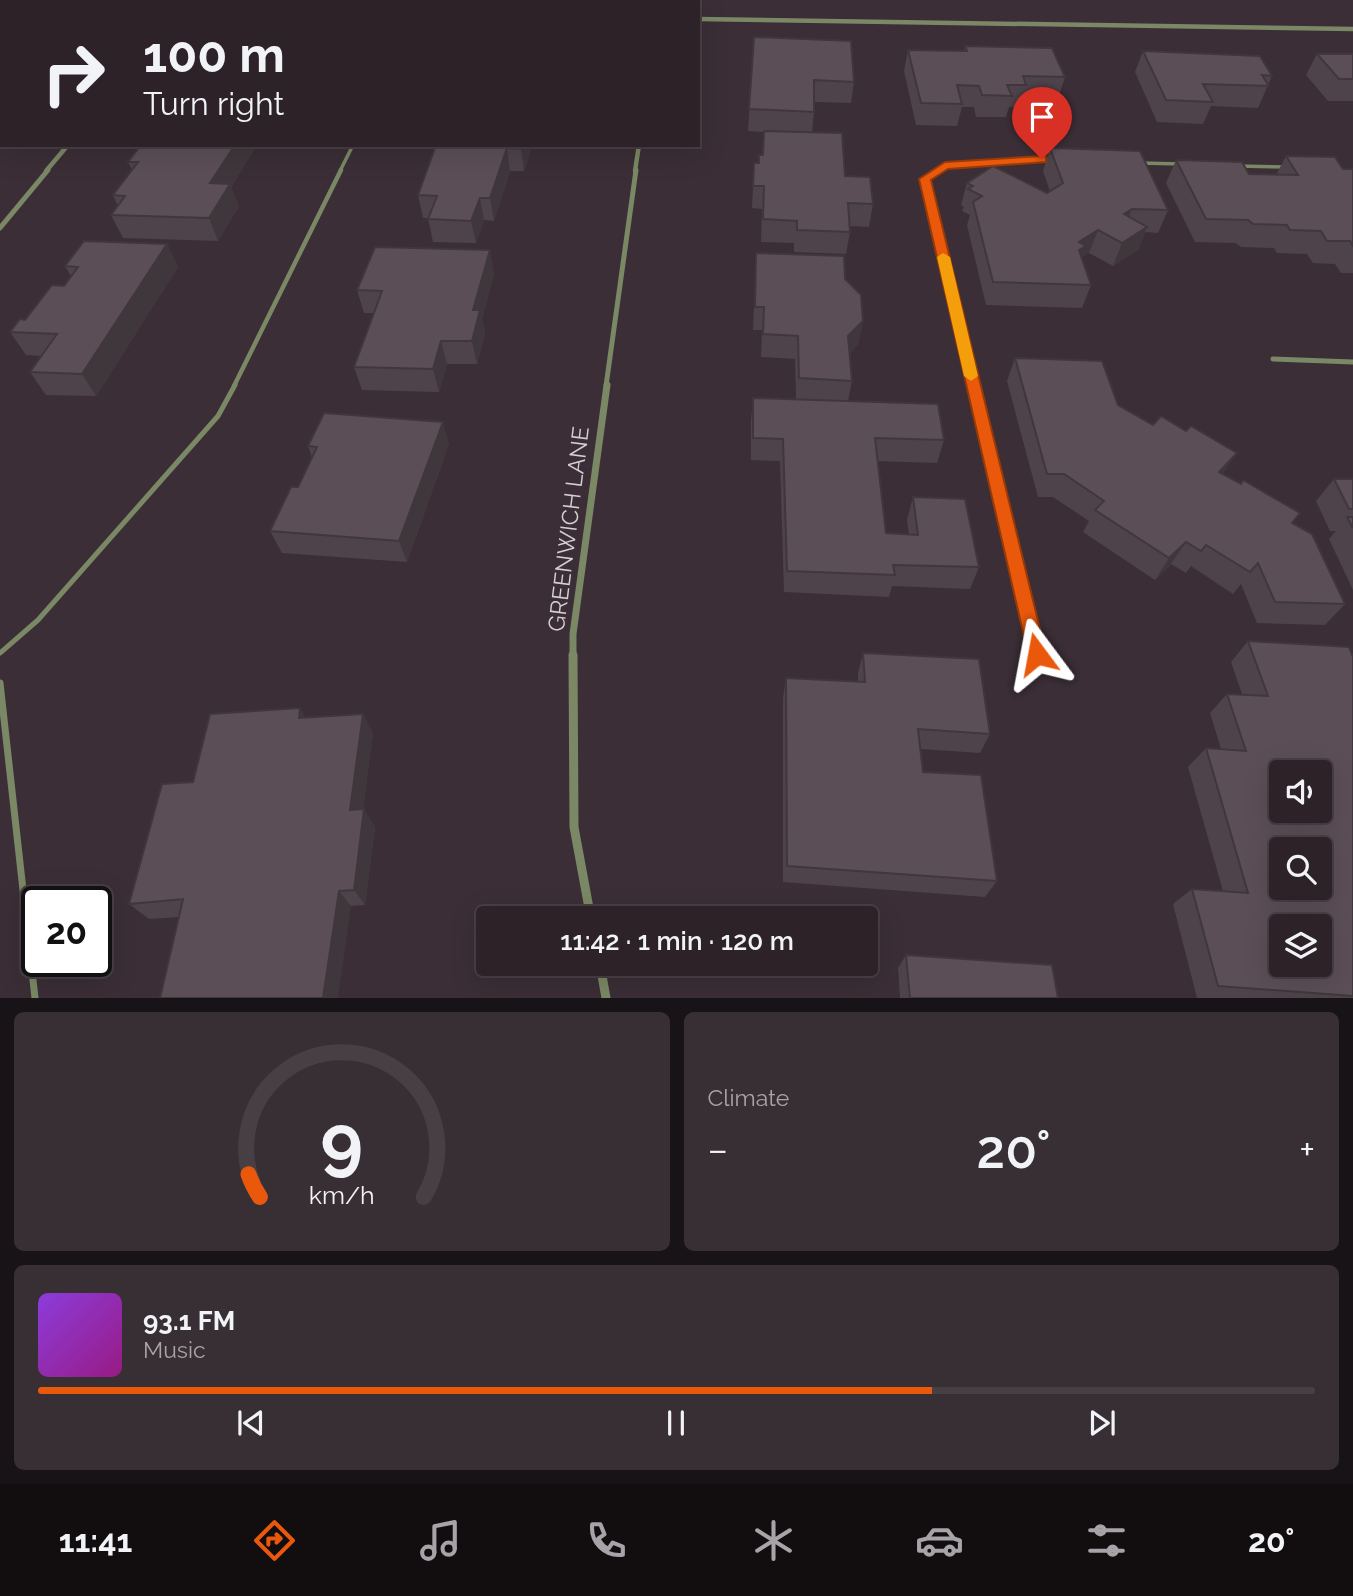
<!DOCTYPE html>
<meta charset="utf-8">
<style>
:root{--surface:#2c2228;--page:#382f34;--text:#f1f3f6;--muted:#a6a4a8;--line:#483f45;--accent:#ea580c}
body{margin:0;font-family:Raleway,sans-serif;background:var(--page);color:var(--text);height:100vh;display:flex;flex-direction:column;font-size:26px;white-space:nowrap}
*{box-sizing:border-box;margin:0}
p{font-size:23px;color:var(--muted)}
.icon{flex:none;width:38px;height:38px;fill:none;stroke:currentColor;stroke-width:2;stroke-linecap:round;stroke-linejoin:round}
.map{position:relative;height:998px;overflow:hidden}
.side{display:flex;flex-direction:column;gap:14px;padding:14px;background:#181316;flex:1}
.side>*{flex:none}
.banner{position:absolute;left:0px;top:0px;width:700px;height:147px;box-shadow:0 7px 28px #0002,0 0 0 2px var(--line);background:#2c2228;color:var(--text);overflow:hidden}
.controls{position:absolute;left:1269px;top:760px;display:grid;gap:14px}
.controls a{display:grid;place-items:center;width:63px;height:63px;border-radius:7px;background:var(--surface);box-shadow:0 7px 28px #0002,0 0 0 2px var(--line);font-size:35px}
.speed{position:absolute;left:21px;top:886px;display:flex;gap:14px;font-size:35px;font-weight:700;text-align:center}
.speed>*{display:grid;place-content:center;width:91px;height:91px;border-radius:50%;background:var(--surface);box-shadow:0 7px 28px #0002,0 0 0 2px var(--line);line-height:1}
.speed .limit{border:4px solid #111;border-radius:10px;background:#fff;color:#111}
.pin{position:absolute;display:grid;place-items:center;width:60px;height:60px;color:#fff;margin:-72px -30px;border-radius:50% 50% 50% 0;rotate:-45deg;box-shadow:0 0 7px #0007}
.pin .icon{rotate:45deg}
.me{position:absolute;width:77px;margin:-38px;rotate:347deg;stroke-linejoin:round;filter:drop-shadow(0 0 5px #0008)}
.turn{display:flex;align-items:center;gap:24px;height:147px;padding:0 28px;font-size:32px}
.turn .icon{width:91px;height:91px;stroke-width:2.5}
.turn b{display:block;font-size:49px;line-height:60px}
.big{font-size:52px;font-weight:600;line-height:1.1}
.side .tile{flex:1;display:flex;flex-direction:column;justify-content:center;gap:10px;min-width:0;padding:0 24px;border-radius:10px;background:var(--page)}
.side .dial{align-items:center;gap:0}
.dial svg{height:182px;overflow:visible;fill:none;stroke:var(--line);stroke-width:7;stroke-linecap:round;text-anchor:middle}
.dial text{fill:var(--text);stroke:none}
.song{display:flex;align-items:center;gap:21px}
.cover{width:84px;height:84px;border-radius:10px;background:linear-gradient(135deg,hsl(270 70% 55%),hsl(310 70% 35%))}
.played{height:7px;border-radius:4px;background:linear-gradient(90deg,var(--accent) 70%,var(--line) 70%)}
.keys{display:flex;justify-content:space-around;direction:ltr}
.heat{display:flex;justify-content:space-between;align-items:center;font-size:38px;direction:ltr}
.side .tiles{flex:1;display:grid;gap:14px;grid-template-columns:1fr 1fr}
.tile:last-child{grid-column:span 2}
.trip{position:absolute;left:476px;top:906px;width:402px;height:70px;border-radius:7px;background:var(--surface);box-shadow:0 7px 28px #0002,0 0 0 2px var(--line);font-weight:600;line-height:70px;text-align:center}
.dock{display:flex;height:112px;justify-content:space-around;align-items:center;background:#120e10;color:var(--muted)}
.dock .icon{width:49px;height:49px}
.dock .active{color:var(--accent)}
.dock b{font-size:32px;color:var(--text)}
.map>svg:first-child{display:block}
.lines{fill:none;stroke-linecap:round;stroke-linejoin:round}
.lane-far3{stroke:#7a8865;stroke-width:3.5}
.lane-far2{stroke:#7a8865;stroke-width:4.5}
.lane-far1{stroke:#7a8865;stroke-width:5}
.lane{stroke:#7a8865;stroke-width:7}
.street-far3{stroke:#7a8865;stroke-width:4.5}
.street-far2{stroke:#7a8865;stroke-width:5}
.street-far1{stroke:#7a8865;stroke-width:7}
.street{stroke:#7a8865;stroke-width:9}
.wall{fill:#4f434b}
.shaded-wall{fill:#40373d}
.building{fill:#5c4e57;stroke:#40373d;stroke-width:2;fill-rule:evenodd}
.route{fill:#ea580c;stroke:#983908;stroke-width:2}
.slow{fill:#f59e0b}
.labels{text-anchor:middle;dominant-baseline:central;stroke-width:7;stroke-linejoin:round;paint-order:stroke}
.street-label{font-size:23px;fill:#d7cfd4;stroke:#3b2e36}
</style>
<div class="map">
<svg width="1353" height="998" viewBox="0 0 1353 998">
<rect width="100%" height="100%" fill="#3b2e36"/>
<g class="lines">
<g class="lane-far3">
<polyline points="1139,163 1182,164"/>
<polyline points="1237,166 1287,167"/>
<polyline points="340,171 353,145"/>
<polyline points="937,171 945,166 1052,160"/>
</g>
<g class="lane-far2">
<polyline points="939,170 925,179 974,386"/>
<polyline points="234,386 341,170"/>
</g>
<g class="lane-far1">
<polyline points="973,385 1037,654"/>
<polyline points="0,653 38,620 218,416 235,385"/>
</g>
<polyline class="lane" points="0,683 35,998"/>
<g class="street-far3">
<polyline points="185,2 187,0"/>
<polyline points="698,19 1353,29"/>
<polyline points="46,171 68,145"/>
<polyline points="635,171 639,145"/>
</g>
<g class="street-far2">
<polyline points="0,228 48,170"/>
<polyline points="1273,359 1353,362"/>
<polyline points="606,386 636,170"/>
</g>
<polyline class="street-far1" points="573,657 573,634 607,385"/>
<g class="street">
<polyline points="573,655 574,827 591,919"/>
<polyline points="600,964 606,998"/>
</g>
</g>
<g class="wall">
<polygon points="0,4 2,4 2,102 0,104"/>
<polygon points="754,37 854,82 851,103 814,102 814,112 812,133 845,176 873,204 869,227 850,226 850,232 846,254 794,252 794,243 761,242 762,209 752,208 754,163 759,163 759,155 762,155 764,132 748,131"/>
<polygon points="965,46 1065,77 1058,99 1022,98 1020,107 1009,107 1006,117 976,117 974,107 962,107 957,126 916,125 904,71 908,50 964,51"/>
<polygon points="1143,51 1272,76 1258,108 1211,106 1203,124 1157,122 1135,72"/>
<polygon points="1317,54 1353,54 1353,101 1328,101 1306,75"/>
<polygon points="141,145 257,145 231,187 239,206 218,241 123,238 111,215 118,206 113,195 132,170 128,162"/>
<polygon points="436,145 529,145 530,153 524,171 510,171 494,221 484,220 476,243 433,242 428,218 423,218 418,195"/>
<polygon points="1050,148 1168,210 1158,233 1145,232 1138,250 1113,266 1089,253 1082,257 1091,285 1082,308 986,305 967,225 970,215 962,211 964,207 961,205 967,183 1047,193 1050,191 1043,171"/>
<polygon points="1286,156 1343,169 1353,169 1353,273 1341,273 1335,264 1313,263 1307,254 1277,253 1274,248 1241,247 1236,243 1195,242 1166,183 1176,160 1249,174 1276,175"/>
<polygon points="167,244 178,267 96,396 46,395 30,372 42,356 26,355 10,332 64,286 71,276 65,266"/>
<polygon points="756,253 845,279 863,321 858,344 850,353 852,381 848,401 944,440 937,463 877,461 886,533 909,534 907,520 913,497 979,567 970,589 892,586 889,597 784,592 780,461 751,460 751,421 753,398 796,399 795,359 761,357 762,330 753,330"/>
<polygon points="494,273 482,319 485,333 477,364 447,364 439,392 362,390 354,367 374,313 364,313 357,290"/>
<polygon points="1015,358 1118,405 1223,474 1292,523 1345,604 1325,625 1257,623 1241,584 1233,594 1191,566 1186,573 1171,564 1155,580 1083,532 1089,521 1053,497 1038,497 1007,381"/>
<polygon points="449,444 407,562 282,553 270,531 298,487 312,457 308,446"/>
<polygon points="1334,479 1353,479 1353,590 1329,539 1336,531 1330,531 1316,501"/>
<polygon points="1248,641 1353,657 1353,998 1197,998 1173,904 1192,889 1223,891 1188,767 1206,748 1221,749 1210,713 1227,694 1242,694 1231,662"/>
<polygon points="863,653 990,734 980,753 921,749 923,772 997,881 985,897 783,882 783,698 786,678 858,682 858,673"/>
<polygon points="306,718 373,733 363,809 375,827 365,905 149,919 129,904 193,782"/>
<polygon points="906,955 1058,998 900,998 898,968"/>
</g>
<g class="shaded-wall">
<polygon points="64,0 93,0 91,2 62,2"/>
<polygon points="2,69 2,102 0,104 0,70"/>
<polygon points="235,145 257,145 231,187 239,206 218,241 209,218 210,183"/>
<polygon points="522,145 529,145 530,153 524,171 521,149"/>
<polygon points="507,148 510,171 494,221 490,198"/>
<polygon points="480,198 484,220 476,243 471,221"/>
<polygon points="1132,209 1123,231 1124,214"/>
<polygon points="1147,227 1138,250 1113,266 1122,243"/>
<polygon points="1098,230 1089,253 1081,258 1077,269 1079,242"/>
<polygon points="167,244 178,267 96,396 82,374"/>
<polygon points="490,250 494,273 482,319 485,333 477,364 472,341 473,310"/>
<polygon points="863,321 858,344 844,359 848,336"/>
<polygon points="441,341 447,364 439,392 433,369"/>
<polygon points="443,422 449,444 407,562 399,541"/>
<polygon points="1237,453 1222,475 1219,472"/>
<polygon points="1186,542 1171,564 1155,580 1169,558"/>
<polygon points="300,708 313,728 299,718"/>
<polygon points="363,714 373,733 361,828 350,810"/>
<polygon points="364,809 375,827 365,905 354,890"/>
<polygon points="339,891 351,906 338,998 323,998"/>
</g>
<g class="building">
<polygon points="13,0 64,0 62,2 11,2"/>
<rect x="0" y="4" width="2" height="25"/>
<polygon points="754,37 851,41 854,82 814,80 814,112 749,109"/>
<polygon points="0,43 2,43 2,69 0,70"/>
<polygon points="965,46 1052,48 1065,77 1023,76 1026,85 1007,85 1012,96 982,95 979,86 957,85 962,104 921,103 908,50 967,51"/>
<polygon points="1143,51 1260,56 1272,76 1262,75 1269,86 1203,84 1213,102 1166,100"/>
<polygon points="1317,54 1353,54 1353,79 1339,79"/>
<polygon points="764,131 842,133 845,176 870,177 873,204 848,203 850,232 797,230 797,221 763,219 764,186 753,186 754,163 759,163 759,155 763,155"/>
<polygon points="141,145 235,145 210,183 230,184 209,218 111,215 125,196 113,195 138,162 128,162"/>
<polygon points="436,145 522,145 521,149 507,148 490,198 480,198 471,221 428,219 437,196 418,195"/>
<polygon points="1050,148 1140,151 1168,210 1132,209 1124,214 1147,227 1122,243 1098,230 1079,242 1086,246 1079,250 1091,285 993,282 973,202 982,196 968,189 973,186 967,183 993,166 1047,193 1063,183"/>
<polygon points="1286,156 1335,157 1343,169 1353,169 1353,246 1350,241 1327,241 1321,231 1290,230 1287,225 1253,224 1248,220 1206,219 1176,160 1242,162 1249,174 1298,175"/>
<polygon points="84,241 167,244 82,374 30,372 57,334 10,332 20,319 25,320 52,285 64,286 78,267 65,266"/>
<polygon points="375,247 490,250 473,310 480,310 472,341 441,341 433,369 354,367 382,291 357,290"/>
<polygon points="756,253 844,256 845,279 861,295 863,321 848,336 852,381 799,378 798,336 763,334 764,307 755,307"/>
<polygon points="1015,358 1102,361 1118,405 1153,425 1161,416 1186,431 1191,426 1237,453 1219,472 1241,484 1243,480 1300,513 1292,523 1312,534 1345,604 1275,602 1258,563 1250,572 1206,545 1201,551 1186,542 1169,558 1095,510 1104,501 1064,474 1047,474"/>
<polygon points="753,398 938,404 944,440 875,438 886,533 918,535 913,497 965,499 979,567 893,565 895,575 787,571 783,439 753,438"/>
<polygon points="324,413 443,422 399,541 270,531 291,487 298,487 317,447 308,446"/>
<polygon points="1334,479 1353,479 1353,509 1349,509"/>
<polygon points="1347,517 1353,517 1353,528"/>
<path d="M1248,641L1349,647L1353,657V996L1218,986L1192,889L1248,893L1206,748L1246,751L1227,694L1268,696ZM1281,772H1320V810H1281ZM1281,849H1320V887H1281ZM1281,926H1320V964H1281Z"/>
<polygon points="863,653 979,659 990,734 918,729 923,772 981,775 997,881 787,866 786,678 865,682"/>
<polygon points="300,708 299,718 363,714 350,810 364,809 354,890 339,891 323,998 160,998 183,899 129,904 162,784 193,782 210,714"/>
<polygon points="906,955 1052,965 1058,998 910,998"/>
</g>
<polygon class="route" points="1042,156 1046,157 1046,162 948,169 931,180 1046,654 1043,660 1037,662 1031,660 1028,654 919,179 945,162"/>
<polygon class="slow" points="943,253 950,257 978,376 971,381 964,376 937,257"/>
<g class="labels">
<g class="street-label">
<text transform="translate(568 529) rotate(-83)">GREENWICH LANE</text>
</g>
</g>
</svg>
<div class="controls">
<a><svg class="icon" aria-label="sound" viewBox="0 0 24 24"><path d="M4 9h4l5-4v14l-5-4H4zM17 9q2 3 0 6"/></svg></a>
<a><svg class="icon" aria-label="search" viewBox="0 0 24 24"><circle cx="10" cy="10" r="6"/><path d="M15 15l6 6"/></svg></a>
<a><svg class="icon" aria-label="layers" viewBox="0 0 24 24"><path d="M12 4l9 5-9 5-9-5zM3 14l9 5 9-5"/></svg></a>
</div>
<div class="speed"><div class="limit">20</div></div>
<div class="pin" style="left:1042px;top:159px;background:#d93025"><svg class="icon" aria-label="arrive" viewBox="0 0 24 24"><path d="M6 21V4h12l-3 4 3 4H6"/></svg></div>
<svg class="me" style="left:1037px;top:654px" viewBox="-20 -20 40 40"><path d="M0-17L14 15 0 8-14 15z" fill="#ea580c" stroke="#fff" stroke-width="4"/></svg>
<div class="trip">11:42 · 1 min · 120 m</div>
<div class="banner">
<div class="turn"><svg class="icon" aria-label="right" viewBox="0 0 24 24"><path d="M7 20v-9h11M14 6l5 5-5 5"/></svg><div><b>100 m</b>Turn right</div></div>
</div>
</div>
<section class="side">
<div class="tiles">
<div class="tile dial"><svg viewBox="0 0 100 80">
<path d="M14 69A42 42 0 1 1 86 69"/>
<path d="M14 69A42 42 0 0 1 9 59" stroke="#ea580c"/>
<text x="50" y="56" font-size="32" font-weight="700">9</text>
<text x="50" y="72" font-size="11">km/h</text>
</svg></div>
<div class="tile"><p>Climate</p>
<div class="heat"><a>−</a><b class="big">20°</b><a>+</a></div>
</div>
<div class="tile">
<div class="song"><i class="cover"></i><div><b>93.1 FM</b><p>Music</p></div></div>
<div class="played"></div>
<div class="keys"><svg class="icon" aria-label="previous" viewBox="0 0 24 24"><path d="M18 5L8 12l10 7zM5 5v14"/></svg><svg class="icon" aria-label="pause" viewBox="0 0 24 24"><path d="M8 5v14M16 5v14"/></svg><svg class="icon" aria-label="next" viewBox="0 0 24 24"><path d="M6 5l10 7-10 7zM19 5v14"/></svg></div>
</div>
</div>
</section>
<nav class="dock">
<b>11:41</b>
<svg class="icon active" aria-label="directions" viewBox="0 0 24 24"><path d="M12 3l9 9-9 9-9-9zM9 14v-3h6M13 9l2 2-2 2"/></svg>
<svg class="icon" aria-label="music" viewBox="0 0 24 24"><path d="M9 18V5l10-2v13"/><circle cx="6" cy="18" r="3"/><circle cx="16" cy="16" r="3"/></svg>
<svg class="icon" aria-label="phone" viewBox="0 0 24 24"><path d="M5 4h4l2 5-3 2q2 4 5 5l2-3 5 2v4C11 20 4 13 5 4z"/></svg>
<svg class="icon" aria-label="climate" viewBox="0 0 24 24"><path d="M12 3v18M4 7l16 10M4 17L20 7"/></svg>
<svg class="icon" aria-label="car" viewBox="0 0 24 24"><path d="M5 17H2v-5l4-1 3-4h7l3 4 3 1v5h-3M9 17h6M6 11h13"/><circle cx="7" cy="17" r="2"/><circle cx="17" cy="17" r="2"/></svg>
<svg class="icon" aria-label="filters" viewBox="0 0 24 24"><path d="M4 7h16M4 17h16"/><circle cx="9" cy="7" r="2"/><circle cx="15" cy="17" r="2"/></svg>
<b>20°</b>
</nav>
